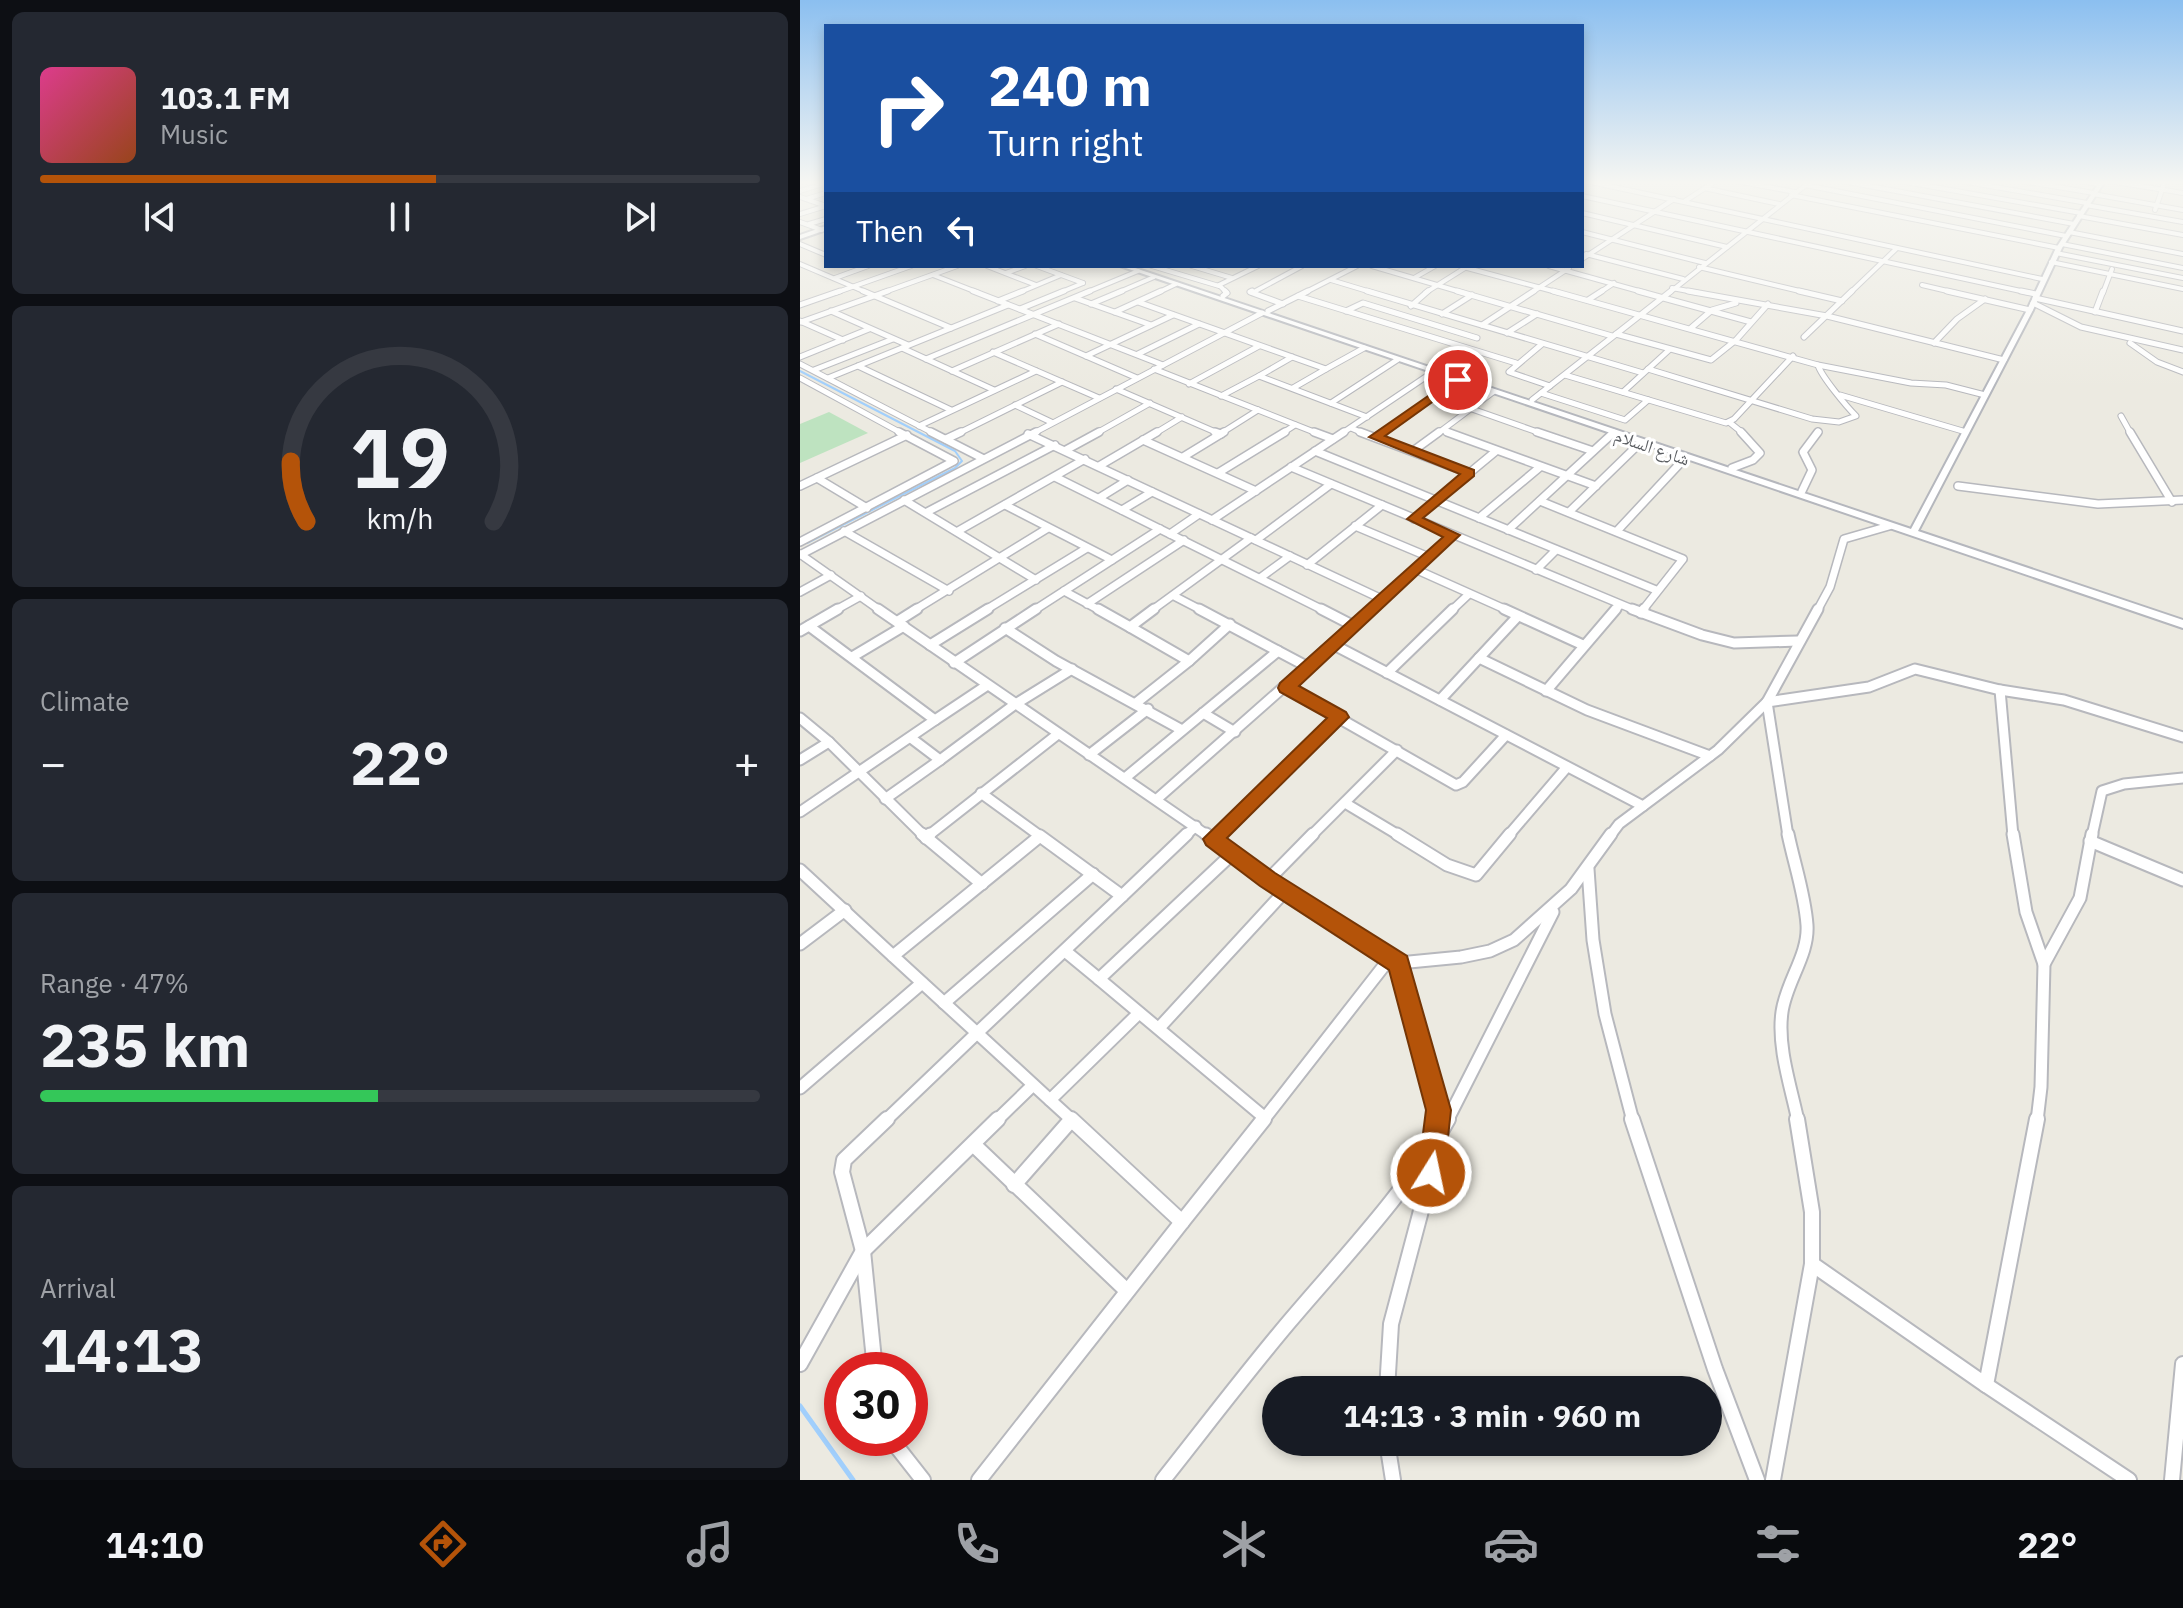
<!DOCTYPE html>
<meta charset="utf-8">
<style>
:root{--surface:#171b24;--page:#242831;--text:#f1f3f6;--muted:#9ea1a6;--line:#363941;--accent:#b45309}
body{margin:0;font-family:"IBM Plex Sans","Noto Naskh Arabic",sans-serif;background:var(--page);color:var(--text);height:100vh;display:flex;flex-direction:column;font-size:30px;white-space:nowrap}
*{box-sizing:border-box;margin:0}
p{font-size:26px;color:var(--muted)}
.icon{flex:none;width:44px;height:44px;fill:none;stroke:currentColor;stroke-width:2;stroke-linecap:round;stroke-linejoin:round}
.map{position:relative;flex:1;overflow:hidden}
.panel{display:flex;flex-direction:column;gap:12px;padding:12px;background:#0d0f14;width:800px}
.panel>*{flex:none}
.top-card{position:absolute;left:24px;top:24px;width:760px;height:244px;border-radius:0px;box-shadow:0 4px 12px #0003;background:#1a4fa0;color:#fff;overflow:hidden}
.speed{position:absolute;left:24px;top:1352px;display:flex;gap:16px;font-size:40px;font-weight:700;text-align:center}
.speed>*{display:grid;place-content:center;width:104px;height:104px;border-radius:50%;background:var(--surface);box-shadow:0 4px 12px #0003;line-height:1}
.speed .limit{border:12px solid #d22;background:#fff;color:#111}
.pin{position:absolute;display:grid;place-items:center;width:68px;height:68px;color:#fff;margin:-34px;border:4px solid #fff;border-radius:50%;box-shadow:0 2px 8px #0007}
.me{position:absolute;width:88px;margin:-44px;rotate:10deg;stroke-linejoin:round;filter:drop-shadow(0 0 6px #0008)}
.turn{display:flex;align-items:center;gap:28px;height:168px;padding:0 32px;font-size:36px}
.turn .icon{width:104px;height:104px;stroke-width:2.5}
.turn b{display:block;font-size:56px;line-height:68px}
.then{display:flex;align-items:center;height:76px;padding:0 32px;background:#0003;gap:16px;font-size:30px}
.big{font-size:60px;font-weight:700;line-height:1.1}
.panel .widget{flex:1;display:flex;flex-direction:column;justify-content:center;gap:12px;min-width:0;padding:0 28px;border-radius:12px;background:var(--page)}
.panel .dial{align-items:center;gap:0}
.dial svg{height:208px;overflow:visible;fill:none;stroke:var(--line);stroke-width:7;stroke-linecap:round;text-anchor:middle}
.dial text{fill:var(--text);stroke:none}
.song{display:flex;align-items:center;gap:24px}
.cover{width:96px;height:96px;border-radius:12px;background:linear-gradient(135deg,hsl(330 70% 55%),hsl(20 70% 35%))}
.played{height:8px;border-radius:4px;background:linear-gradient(90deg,var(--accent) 55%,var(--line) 55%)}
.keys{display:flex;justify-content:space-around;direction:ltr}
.heat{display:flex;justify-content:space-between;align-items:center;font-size:44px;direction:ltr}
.charge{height:12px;border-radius:6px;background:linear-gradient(90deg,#34c759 47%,var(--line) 0)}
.trip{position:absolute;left:462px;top:1376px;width:460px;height:80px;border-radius:40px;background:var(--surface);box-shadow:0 4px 12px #0003;font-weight:700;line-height:80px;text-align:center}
.menu{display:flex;height:128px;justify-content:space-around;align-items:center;background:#090b0e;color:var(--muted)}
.menu .icon{width:56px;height:56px}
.menu .on{color:var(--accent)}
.menu b{font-size:36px;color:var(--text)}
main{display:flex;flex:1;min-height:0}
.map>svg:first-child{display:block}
.green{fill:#bee3c0}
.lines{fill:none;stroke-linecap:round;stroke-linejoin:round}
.stream-far1{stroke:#a1cffc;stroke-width:2}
.stream{stroke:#a1cffc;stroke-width:5}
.street-far5-casing{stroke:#b7b8bd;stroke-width:6}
.street-far4-casing{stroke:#b7b8bd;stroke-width:7}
.street-far3-casing{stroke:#b7b8bd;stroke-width:10}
.street-far2-casing{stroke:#b7b8bd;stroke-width:13}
.street-far1-casing{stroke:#b7b8bd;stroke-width:15}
.street-casing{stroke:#b7b8bd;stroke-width:18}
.secondary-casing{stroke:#b5b7bd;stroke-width:4}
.street-far5{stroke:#fff;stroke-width:4}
.street-far4{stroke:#fff;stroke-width:5}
.street-far3{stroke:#fff;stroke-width:7}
.street-far2{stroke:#fff;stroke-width:9}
.street-far1{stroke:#fff;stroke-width:11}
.street{stroke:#fff;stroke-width:14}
.secondary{fill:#fff;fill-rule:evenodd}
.route{fill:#b45309;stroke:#753606;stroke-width:2}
.labels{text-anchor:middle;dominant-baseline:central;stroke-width:6;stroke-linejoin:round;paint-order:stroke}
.far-street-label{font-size:18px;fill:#5a5d61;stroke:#fff}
</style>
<main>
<section class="panel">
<div class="widget">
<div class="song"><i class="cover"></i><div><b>103.1 FM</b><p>Music</p></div></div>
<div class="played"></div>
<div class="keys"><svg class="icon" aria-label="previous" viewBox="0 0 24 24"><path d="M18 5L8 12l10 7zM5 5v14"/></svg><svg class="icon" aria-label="pause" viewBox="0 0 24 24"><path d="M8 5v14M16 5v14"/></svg><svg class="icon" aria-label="next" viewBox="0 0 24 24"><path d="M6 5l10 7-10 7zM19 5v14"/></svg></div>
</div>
<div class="widget dial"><svg viewBox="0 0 100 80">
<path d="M14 69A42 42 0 1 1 86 69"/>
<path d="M14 69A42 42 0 0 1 8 46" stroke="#b45309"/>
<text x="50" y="56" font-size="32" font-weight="700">19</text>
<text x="50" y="72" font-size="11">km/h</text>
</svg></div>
<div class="widget"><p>Climate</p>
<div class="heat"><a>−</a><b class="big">22°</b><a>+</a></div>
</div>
<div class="widget"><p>Range · 47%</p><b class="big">235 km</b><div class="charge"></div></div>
<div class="widget"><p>Arrival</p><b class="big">14:13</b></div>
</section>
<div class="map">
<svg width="1383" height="1480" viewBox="0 0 1383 1480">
<rect width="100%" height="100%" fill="#eceae1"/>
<polygon class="green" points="29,412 68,433 0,463 0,424"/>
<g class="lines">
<polyline class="stream-far1" points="0,371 155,451 162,461 155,468 7,543"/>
<polyline class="stream" points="0,1406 53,1480"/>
<defs>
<g id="street-far5">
<polyline points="786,181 1242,279"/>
<polyline points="936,181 995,192"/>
<polyline points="1042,181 1274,224"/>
<polyline points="1100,181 1281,213"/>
<polyline points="1161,181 1287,203"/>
<polyline points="1221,181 1294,193"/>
<polyline points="1278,181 1300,184"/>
<polyline points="1309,181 1383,193"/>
<polyline points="1376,181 1383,182"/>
<polyline points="1005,185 1266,236"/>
<polyline points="904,188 979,204"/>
<polyline points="0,191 26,183"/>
<polyline points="1293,194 1383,210"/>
<polyline points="991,195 1259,248"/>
<polyline points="782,196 1230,293"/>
<polyline points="0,197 26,206"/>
<polyline points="6,199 26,193"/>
<polyline points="885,201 916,181"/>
<polyline points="1286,205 1383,222"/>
<polyline points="1355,210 1365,181"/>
<polyline points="782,213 927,247"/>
<polyline points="0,214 26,206"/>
<polyline points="1279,216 1383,235"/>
<polyline points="0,222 22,230"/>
<polyline points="9,224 26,219"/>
<polyline points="782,232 905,263"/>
<polyline points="1269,232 1383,254"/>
<polyline points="0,244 26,255"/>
<polyline points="1262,244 1383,268"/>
<polyline points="1256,253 1383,278"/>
<polyline points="786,254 883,279"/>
<polyline points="782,259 874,199"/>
<polyline points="1251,262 1383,289"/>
<polyline points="0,264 68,293"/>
<polyline points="187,266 236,285"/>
<polyline points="237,266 283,283"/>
<polyline points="352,266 419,286"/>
<polyline points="392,266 432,278"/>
<polyline points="572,266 664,293"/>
<polyline points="660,266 760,293"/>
<polyline points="749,266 846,293"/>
<polyline points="899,267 1008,293"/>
<polyline points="206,273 225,266"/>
<polyline points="133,275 179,293"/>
<polyline points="35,278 68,266"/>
<polyline points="614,278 635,266"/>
<polyline points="531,280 574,293"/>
<polyline points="1122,285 1156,293"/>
<polyline points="872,288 899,293"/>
<polyline points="35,293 111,266"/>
<polyline points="82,293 157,266"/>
<polyline points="218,293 261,275"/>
<polyline points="259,293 283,283"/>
<polyline points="285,293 338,271"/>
<polyline points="317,293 354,277"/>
<polyline points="357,293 376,284"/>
<polyline points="427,293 419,285 458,266"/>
<polyline points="452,293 502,266"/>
<polyline points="504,293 557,266"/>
<polyline points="625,293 668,266"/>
<polyline points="731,293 769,268"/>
<polyline points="799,293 814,283"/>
<polyline points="869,293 1011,181"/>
<polyline points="1050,293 1097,248"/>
<polyline points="1303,293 1312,269"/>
</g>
<g id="street-far4">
<polyline points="63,291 151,328"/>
<polyline points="173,291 363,365"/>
<polyline points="452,291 450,292 483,304"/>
<polyline points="567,291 843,373"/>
<polyline points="657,291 812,336"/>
<polyline points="753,291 1018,365 1111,383 1146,385 1185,395"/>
<polyline points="838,291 951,322"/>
<polyline points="888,291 1027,316 1204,360"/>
<polyline points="999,291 1042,301"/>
<polyline points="1147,291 1230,310"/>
<polyline points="1221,291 1236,294"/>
<polyline points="423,296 427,293 425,291"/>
<polyline points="498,296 716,363"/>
<polyline points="275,298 351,325"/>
<polyline points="1235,298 1383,331"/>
<polyline points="788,300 802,291"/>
<polyline points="198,301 223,291"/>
<polyline points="338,302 526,369 493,388"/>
<polyline points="1233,303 1281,327 1383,350"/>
<polyline points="291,304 322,291"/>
<polyline points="0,305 40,291"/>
<polyline points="611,306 628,291"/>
<polyline points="220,309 264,291"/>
<polyline points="31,311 108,345"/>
<polyline points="468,311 508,291"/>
<polyline points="546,311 563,303 677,338"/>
<polyline points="315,312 361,291"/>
<polyline points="1295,312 1303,291"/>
<polyline points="642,314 672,295"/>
<polyline points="0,321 43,340"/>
<polyline points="1,322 88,291"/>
<polyline points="682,325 734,291"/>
<polyline points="891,328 912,310 936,303"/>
<polyline points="707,333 737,314"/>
<polyline points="235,334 337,378"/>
<polyline points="816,334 911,360 936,340 968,304"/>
<polyline points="1004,337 1052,291"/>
<polyline points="1134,343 1157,319 1185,299"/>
<polyline points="1330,343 1357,362 1383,372"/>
<polyline points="742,344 709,372 750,386"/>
<polyline points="102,348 194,390"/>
<polyline points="193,352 299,398"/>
<polyline points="338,354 399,324"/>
<polyline points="286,356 373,315"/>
<polyline points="0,357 69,329"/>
<polyline points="126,359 290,291"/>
<polyline points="0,364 135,434"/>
<polyline points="58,366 151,410"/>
<polyline points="354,369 519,434"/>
<polyline points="526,369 564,348"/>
<path d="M848,369L1012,419L1039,422L1056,416C1047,407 1021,376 1018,365"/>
<polyline points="14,370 93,339"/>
<polyline points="152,371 259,324"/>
<polyline points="765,375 926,423 934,419 993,356"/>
<polyline points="459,376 492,357"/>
<polyline points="0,378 103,434"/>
<polyline points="28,378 208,305"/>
<polyline points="389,384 459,346"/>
<polyline points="316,389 420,434"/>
<polyline points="823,392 869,350"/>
<polyline points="741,393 825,420 848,400"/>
<polyline points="1040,395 1166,432"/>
<polyline points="421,396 459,376 567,417"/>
<polyline points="732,400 871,291"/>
<polyline points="531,403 597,360"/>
<polyline points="215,405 251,422"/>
<polyline points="672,409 743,434"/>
<polyline points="1321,416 1331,434"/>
<polyline points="929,422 944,434"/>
<polyline points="119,426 236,371"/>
<polyline points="551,428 565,434"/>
<polyline points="643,430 653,434"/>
<polyline points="157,434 262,382"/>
<polyline points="232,434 462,313"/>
<polyline points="295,434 350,403"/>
<polyline points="354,434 382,417"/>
<polyline points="420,434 458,410"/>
<polyline points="481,434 495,425"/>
<polyline points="541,434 633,372"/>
<polyline points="581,434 658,380"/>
<polyline points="637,434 693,392"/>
</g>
<g id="street-far3">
<polyline points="131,432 182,458"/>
<polyline points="415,432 421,434"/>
<polyline points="514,432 533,439"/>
<polyline points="560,432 669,473"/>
<polyline points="647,432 796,486"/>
<polyline points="737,432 793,451"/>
<polyline points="1330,432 1372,502"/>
<polyline points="228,434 584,600"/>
<polyline points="576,437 584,432"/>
<polyline points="146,439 161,432"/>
<polyline points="343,440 456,491"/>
<polyline points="266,450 299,432"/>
<polyline points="515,451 856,590"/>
<polyline points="613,451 639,432"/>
<polyline points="383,457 424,432"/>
<polyline points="299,466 357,432"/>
<polyline points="491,467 837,611"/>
<polyline points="932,468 953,460 960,453 941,432"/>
<polyline points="418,473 485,432"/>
<polyline points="255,477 525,611"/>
<polyline points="17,478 67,508"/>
<polyline points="0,486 107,435"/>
<polyline points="1158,486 1298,504 1383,500"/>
<polyline points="1002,491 1012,470 1003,452 1018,432"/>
<polyline points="299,498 328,480"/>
<polyline points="104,500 236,580"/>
<polyline points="740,501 883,559 842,611"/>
<polyline points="205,505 312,560"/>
<polyline points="322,510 352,492"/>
<polyline points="127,512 255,445"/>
<polyline points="769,512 840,443"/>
<polyline points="679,518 740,467"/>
<polyline points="614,519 696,451"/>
<polyline points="412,520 544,432"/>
<polyline points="555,526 629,557"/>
<polyline points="708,530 813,433"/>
<polyline points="44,531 149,591"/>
<polyline points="158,531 285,459"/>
<polyline points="817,531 885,458"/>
<polyline points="370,534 399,514"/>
<polyline points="456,540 531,484"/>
<polyline points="0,542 154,461 99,432"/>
<polyline points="0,554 81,611"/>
<polyline points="0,555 236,432"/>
<polyline points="507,565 582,505"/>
<polyline points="615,569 709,611"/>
<polyline points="736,570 756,550"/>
<polyline points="460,578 490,556"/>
<polyline points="264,591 301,611"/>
<polyline points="0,592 31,575"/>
<polyline points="374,596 403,611"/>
<polyline points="287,604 384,540"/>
<polyline points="34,611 61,596"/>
<polyline points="113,611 248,528"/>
<polyline points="184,611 287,548"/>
<polyline points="233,611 360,529"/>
<polyline points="351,611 451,538"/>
<polyline points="570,611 653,535"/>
<polyline points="651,611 669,594"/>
<polyline points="814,611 820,605"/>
<polyline points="1017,611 1030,587 1044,539 1089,526"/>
</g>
<g id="street-far2">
<polyline points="78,609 408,836"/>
<polyline points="298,609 330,627"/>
<polyline points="399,609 508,667"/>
<polyline points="521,609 554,626"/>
<polyline points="704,609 783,645"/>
<polyline points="832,609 902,635 934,643 998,641"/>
<polyline points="841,613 844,609"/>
<polyline points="98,621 117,609"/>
<polyline points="205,628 256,661 382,730"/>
<polyline points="0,631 38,609"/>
<polyline points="130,645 188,609"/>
<polyline points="534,645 843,806"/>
<polyline points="52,657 104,626"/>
<polyline points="679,658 787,710 910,756"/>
<polyline points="389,661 430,624"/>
<polyline points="154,663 236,609"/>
<polyline points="587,673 653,609"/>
<polyline points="486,688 656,785 663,782 706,735"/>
<polyline points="1200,690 1213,836"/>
<polyline points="746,691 816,609"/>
<polyline points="640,700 718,616"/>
<polyline points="967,702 988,836"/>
<polyline points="967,702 1069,687 1115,669 1200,690 1264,700 1383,737"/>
<polyline points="336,703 389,661 330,627 354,609"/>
<polyline points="403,713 435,732"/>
<polyline points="0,718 29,742 124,836"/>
<polyline points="135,720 186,686"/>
<polyline points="111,738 140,760 214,705 272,669"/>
<polyline points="289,755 348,709"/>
<polyline points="0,760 29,742"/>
<polyline points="325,778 478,651"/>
<polyline points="181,793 240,836"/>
<polyline points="85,799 140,760"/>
<polyline points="357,799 572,609"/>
<polyline points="545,803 600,836"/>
<polyline points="0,812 135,720 9,626"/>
<polyline points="128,836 258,734"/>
<polyline points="385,836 396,826"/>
<polyline points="416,836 540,717"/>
<polyline points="511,836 597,750"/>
<polyline points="708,836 767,767"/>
<polyline points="810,836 819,824 918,750 967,702 1018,609"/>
<polyline points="1292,836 1302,791 1324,784 1383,778"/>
</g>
<g id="street-far1">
<polyline points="122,834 182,884"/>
<polyline points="406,834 468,880 599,963 661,957 690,951 714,940 771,889 811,834"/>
<polyline points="597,834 647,865 676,875 710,834"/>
<path d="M988,834C994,863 1005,895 1007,925C1009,955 986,982 982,1012C977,1047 991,1087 998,1121"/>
<polyline points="1213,834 1226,912 1244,964"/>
<polygon points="240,836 322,896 177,1033 93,956"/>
<polyline points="126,838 130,834"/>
<polyline points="413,839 418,834"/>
<polyline points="1290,841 1383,880"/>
<polyline points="788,869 793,940 805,1014 833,1121"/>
<polyline points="0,870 93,956"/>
<polyline points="468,880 513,834"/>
<polyline points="322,896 387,834"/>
<polyline points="0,944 45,910"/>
<polyline points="265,951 299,979 432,854"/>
<polyline points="599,963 639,1110 638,1121"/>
<polyline points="299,979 465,1118 590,958"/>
<polyline points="144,1003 293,874"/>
<polyline points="359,1028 485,891"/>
<polyline points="0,1088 122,983"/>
<polyline points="250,1100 273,1121"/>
<polyline points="85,1121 177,1033 250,1100 339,1013"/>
<polyline points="196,1121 233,1085"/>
<polyline points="463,1121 465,1118"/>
<polyline points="647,1121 753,912"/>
<polyline points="1237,1121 1241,1087 1244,964 1280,898 1292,834"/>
</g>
<g id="street">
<polyline points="271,1119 382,1222 464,1119"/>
<polyline points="832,1119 915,1369 957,1480"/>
<polyline points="174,1145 327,1291"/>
<polyline points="214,1185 271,1120"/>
<polyline points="1012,1264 1186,1385 1237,1119"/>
<polyline points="0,1364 63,1251 198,1119"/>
<polyline points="75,1370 63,1251 42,1172 44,1160 87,1119"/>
<polyline points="1186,1385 1329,1480"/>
<polyline points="587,1390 591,1324 631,1173 638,1119"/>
<polyline points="90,1438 123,1480"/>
<polyline points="587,1442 593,1480"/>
<polyline points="179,1480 382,1222"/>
<path d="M363,1480C405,1427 446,1373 489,1322C544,1257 606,1193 648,1119"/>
<polyline points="973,1480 1012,1264 1012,1212 997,1119"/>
<polyline points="1372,1480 1383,1364"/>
</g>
<g id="secondary">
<polygon points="1300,181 1305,181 1262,248 1233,310 1118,531 1383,620 1383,628 320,266 329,266 1111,529 1227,310 1256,248"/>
<polygon points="26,226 26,230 0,239 0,235"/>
</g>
</defs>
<use href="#street-far5" class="street-far5-casing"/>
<use href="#street-far4" class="street-far4-casing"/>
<use href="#street-far3" class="street-far3-casing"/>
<use href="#street-far2" class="street-far2-casing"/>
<use href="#street-far1" class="street-far1-casing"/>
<use href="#street" class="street-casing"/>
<use href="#secondary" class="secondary-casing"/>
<use href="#street-far5" class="street-far5"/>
<use href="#street-far4" class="street-far4"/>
<use href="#street-far3" class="street-far3"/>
<use href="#street-far2" class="street-far2"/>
<use href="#street-far1" class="street-far1"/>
<use href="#street" class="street"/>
<use href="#secondary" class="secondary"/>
</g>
<linearGradient id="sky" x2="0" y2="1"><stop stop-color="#8bbff0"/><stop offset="0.47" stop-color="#f6f6f2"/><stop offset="1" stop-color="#f6f6f2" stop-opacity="0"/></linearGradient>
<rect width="1383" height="388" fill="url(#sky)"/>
<polygon class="route" points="654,378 663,380 585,436 674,470 674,476 623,518 660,535 499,686 546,712 549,717 427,838 475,873 607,956 651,1110 644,1173 640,1182 631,1186 622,1182 618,1173 626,1110 589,970 460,886 406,845 403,839 527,718 480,692 478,688 480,683 643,537 607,519 660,474 569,437"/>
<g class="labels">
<g class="far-street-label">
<text transform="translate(852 447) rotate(19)">شارع السلام</text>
</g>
</g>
</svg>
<div class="speed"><div class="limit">30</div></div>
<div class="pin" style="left:658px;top:380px;background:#d93025"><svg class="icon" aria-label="arrive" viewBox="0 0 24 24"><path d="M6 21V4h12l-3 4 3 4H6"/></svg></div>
<svg class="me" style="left:631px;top:1173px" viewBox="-20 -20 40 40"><circle r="17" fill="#b45309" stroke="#fff" stroke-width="3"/><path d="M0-11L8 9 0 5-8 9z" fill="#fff"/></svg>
<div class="trip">14:13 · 3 min · 960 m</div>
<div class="top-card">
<div class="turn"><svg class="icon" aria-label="right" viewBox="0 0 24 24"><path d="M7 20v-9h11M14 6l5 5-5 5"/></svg><div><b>240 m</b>Turn right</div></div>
<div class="then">Then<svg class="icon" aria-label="left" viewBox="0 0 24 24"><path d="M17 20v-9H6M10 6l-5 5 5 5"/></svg></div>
</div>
</div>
</main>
<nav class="menu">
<b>14:10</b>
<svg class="icon on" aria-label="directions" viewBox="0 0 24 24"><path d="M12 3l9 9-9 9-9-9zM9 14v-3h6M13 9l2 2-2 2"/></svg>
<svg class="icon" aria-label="music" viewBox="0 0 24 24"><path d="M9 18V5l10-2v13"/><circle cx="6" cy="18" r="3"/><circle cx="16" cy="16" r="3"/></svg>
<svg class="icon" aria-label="phone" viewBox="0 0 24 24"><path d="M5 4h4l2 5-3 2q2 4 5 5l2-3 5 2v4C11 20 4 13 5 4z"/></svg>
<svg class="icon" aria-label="climate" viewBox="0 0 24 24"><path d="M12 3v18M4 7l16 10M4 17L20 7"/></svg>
<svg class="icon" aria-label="car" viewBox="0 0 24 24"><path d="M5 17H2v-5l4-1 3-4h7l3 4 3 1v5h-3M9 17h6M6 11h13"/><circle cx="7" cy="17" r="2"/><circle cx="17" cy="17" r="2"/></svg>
<svg class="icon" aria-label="filters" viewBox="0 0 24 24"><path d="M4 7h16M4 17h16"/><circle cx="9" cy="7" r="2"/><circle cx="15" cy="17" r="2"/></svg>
<b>22°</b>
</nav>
